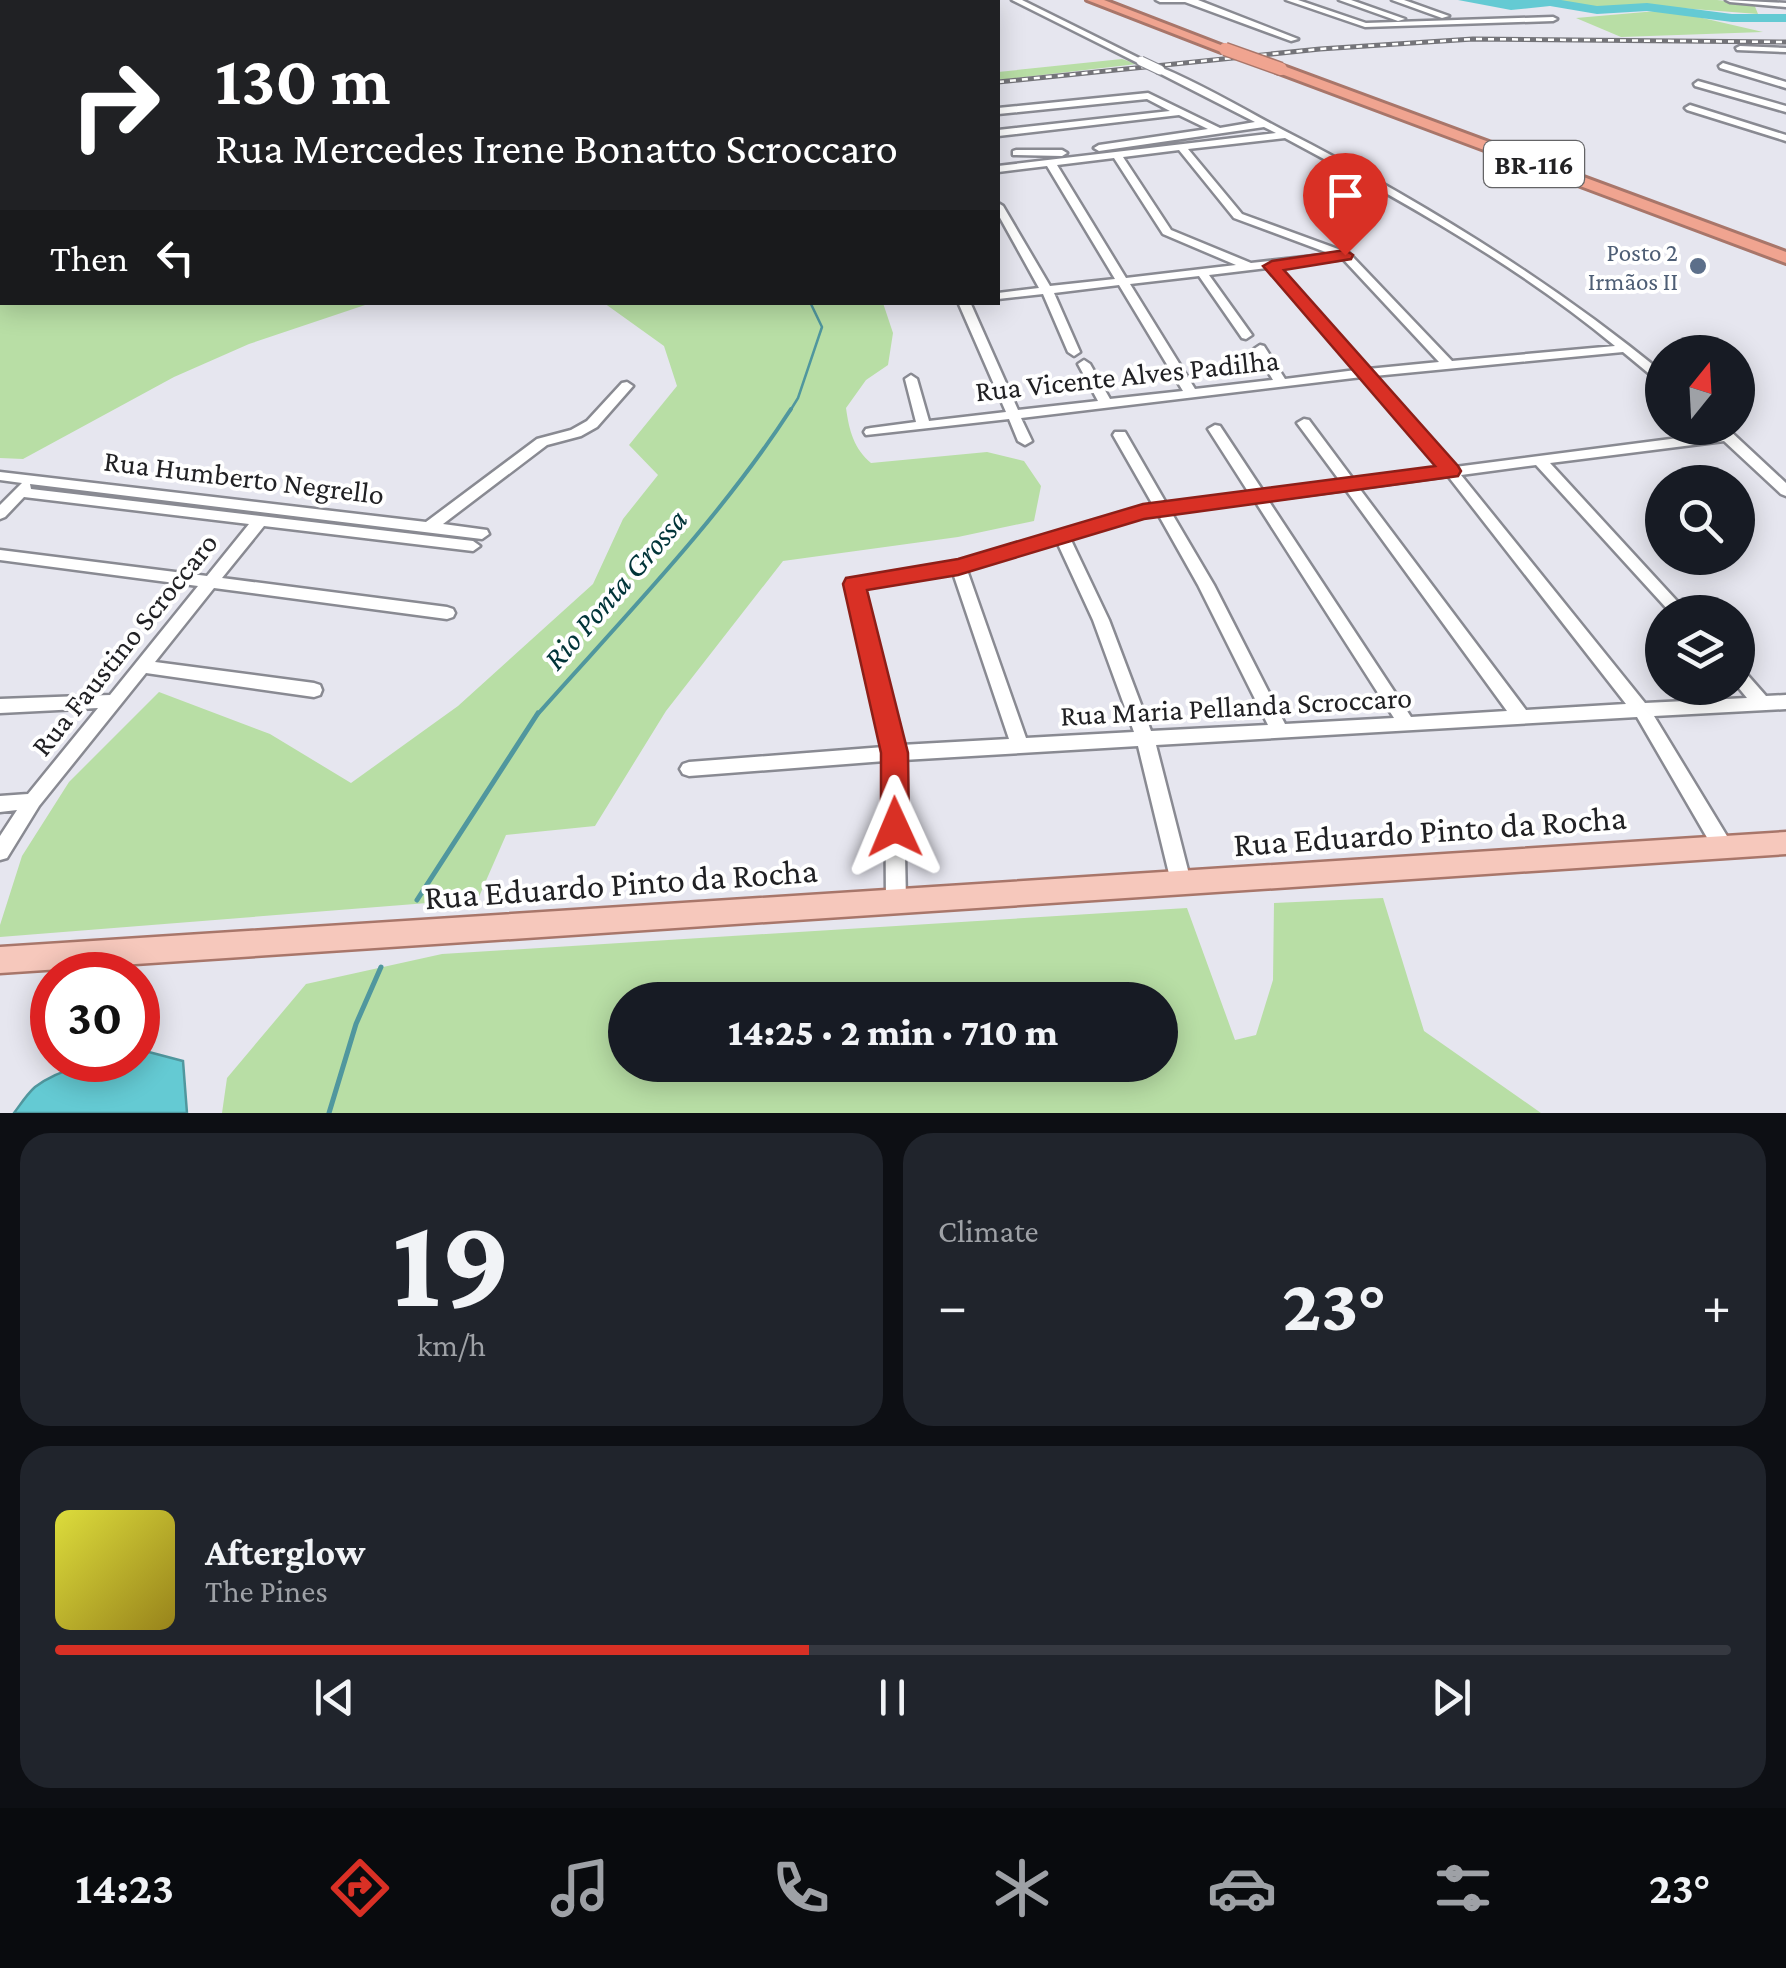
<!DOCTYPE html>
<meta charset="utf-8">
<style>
:root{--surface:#171b24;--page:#20242c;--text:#f1f3f6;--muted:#9ea1a6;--line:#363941;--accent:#d93025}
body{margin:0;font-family:"Crimson Pro",serif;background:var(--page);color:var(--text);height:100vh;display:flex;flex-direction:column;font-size:38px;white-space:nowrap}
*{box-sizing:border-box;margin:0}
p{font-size:32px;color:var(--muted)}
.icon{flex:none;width:55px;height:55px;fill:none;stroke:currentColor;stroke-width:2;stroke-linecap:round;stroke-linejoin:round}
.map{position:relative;height:1113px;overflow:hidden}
.drawer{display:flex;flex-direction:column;gap:20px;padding:20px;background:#0d0f14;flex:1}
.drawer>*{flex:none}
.banner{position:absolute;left:0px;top:0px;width:1000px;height:305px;box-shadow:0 5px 25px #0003;background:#202124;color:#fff;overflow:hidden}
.needle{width:65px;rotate:18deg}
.buttons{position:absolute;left:1645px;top:335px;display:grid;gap:20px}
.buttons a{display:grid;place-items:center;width:110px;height:110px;border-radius:50%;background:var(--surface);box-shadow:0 5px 25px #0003;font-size:50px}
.speed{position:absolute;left:30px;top:952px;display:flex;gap:20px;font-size:50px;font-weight:700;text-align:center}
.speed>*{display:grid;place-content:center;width:130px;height:130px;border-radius:50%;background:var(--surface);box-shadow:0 5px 25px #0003;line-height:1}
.speed .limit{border:15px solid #d22;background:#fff;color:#111}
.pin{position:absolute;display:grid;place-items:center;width:85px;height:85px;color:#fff;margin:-102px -42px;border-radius:50% 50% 50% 0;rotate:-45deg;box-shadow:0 0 10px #0007}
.pin .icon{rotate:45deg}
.me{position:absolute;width:110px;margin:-55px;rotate:359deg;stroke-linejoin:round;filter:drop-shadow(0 0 8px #0008)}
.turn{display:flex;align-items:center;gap:35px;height:210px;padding:0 50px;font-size:45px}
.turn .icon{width:130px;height:130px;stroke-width:2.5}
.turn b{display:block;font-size:70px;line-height:85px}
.then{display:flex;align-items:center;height:95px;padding:0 50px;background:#0003;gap:20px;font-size:38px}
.big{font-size:75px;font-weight:800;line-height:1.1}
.drawer .card{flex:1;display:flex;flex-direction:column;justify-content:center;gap:15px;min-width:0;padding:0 35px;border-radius:30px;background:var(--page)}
.drawer .dial{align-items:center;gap:0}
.dial b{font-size:130px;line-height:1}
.song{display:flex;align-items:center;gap:30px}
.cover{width:120px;height:120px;border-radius:15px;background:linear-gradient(135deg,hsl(60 70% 55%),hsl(50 70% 35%))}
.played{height:10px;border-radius:5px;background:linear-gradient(90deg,var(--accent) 45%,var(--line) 45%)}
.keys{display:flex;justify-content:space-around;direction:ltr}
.heat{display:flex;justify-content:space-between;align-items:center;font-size:55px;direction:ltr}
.drawer .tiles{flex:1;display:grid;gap:20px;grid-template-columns:1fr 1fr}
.card:last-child{grid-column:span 2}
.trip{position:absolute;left:608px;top:982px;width:570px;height:100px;border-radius:50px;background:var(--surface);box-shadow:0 5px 25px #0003;font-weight:800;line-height:100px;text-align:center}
.tab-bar{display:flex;height:160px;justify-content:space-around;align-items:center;background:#090b0e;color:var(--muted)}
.tab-bar .icon{width:70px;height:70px}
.tab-bar .current{color:var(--accent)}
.tab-bar b{font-size:45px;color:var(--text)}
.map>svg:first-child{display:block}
.green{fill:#b8dea5;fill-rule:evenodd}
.water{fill:#64cad3;stroke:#50979e;stroke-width:2.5}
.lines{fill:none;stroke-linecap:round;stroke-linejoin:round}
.stream-far2{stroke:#50979e;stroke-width:2.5}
.stream-far1{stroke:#50979e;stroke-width:4}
.stream{stroke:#50979e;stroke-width:5}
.river{fill:#64cad3;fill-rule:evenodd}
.minor-casing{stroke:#898a92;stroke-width:5}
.major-casing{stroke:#a8766a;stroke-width:5}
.highway-casing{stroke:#a8766a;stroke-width:6}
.minor{fill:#fff;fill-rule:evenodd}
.major{fill:#f6c8bc;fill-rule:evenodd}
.highway{fill:#f0a490;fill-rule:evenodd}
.rail-casing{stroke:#747479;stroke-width:5}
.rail{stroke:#fff;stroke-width:2.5;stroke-dasharray:6;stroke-linecap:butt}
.minor-bridge-casing{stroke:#898a92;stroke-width:11;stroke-linecap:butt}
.highway-bridge-casing{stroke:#a8766a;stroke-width:15;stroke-linecap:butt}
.minor-bridge{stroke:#fff;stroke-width:9}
.highway-bridge{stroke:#f0a490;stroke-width:12}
.route{fill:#d93025;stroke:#8d1f18;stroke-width:2.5}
.service-dot{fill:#5c6f8a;stroke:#fff;stroke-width:4}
.labels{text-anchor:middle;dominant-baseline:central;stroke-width:8;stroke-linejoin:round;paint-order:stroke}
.far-service-label{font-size:25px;fill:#4e5e75;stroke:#fff;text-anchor:end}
.shield{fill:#fff;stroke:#646466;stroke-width:2.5}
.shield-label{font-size:28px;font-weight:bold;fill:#212124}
.street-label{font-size:30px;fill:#212124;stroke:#fff}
.water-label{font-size:32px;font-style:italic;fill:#003438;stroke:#fff}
.near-street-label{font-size:35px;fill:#212124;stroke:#fff}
</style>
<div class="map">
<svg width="1786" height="1113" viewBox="0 0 1786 1113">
<rect width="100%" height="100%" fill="#e6e6ef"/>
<g class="green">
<polygon points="1550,0 1717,0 1754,4 1758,14 1641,5 1591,8"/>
<polygon points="1668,10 1763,32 1621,37 1576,18"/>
<polygon points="1122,59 1137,64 998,80 998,72"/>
<polygon points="0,264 2,302 371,303 249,344 174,377 23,459 0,458"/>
<path d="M604,303H883L893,333L888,365L866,380L846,408C849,430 854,449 871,463L987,452L1024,461L1041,486L1034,521L958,537L783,561L666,711L595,826L506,835L478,899L0,937V925L22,856L69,782L159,692L270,734L351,783L458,706L593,584L623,519L658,475L629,445L677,386L664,346Z"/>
<path d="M1383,898L1424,1031L1541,1113H222L227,1078L306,984L442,954L1187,908L1235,1040L1256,1035L1273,980L1274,903ZM625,1000H1160V1065H625Z"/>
</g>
<path class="water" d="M145,1051L183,1061L187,1113H14C20,1105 27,1094 35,1087C63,1066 104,1060 138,1060V1052Z"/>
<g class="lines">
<g class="stream-far2">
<polyline points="611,0 618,2"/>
<polyline points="790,411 798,398 822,327 810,302"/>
</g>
<path class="stream-far1" d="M536,716C624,617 719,520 791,409"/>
<g class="stream">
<polyline points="417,900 538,713"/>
<polyline points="329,1113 356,1024 381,967"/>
</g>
<polygon class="river" points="1458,0 1561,0 1597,6 1647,3 1732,14 1786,14 1786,22 1732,22 1647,11 1597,14 1550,6 1511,10"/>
<defs>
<g id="minor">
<polygon points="733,0 744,0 746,2 737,2"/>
<polygon points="1012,0 1022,0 1145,61 1138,63"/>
<polygon points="1156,0 1198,0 1298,39 1291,41 1185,2 1160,2"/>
<polygon points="1286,0 1298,0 1366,23 1553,17 1557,19 1553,21 1365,27"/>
<polygon points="1339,0 1351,0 1405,19 1398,21"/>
<polygon points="1392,0 1404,0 1449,16 1442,18"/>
<polygon points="1726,0 1786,3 1786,7 1730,2"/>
<rect x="0" y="30" width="2" height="4"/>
<polygon points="1740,46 1786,48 1786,52 1737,50 1736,48"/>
<rect x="0" y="52" width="2" height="4"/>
<polygon points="1723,63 1786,82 1786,88 1720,68 1719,66"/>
<path d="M1160,67C1202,84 1243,109 1283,130C1418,199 1547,278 1662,372V382L1658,381L1623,352L1374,376L1455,467L1717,433L1718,429H1728L1786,483V496L1781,494L1724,441L1550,463L1687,612H1670L1536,465L1461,475L1645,703L1747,698L1738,687V670L1744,671L1766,696L1786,695V709L1654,716L1730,841L1732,847L1730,853L1723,855L1716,853L1637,717L1156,745L1191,882L1188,888L1181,891L1174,888L1171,882L1138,746L903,760L906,901L903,907L896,910L889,907L886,901L885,761L689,776L683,774L680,769L683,764L689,762L884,747L846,584L849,580L958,562L1153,505L1113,435L1115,432H1125L1166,503L1249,493L1208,429L1215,425L1220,426L1263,491L1340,481L1297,423L1304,419L1309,420L1353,479L1441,468L1362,377L1021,418L1032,441L1025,445L1018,441L1009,419L866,435L864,432L866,429L871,428L916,422L905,379L911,375L917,379L929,421L1006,412L958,302H970L1018,410L1098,401L1078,364L1084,360L1090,364L1110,399L1183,391L1119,285L1054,293L1080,352L1074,356L1068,352L1043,294L998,299V293L1039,288L998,214V203L1003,206L1050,286L1115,279L1047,166L998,172V166L1276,133L1264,127L1099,151L1094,148L1099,145L1208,129L1179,115L998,136V130L1170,111L1147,99L998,114V108L1148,93L1220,128L1255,122L1157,72L1156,70ZM1285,138C1399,199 1515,263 1615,346L1452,361L1349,253L1242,214L1188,149ZM1179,150L1234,218L1331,254L1251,263L1171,230L1123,157ZM1114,158L1163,234L1236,265L1126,278L1057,165ZM1343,259L1439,362L1368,369L1278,267ZM1267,268L1356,370L1285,379L1264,346L1260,345L1254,349L1273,380L1195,389L1130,284L1199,276L1242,338L1246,339L1252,335L1209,275ZM1448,476L1626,704L1526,710L1359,488ZM1346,490L1507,711L1411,717L1268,500ZM1255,501L1394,718L1285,724L1214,585L1171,512ZM1158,514L1198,585L1268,725L1151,731L1109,620L1070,538L1144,516ZM1057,542L1093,620L1134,732L1026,738L967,570ZM953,573L1009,739L901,745L863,588Z"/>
<polygon points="2,73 2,79 0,80 0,74"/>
<polygon points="1698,81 1786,106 1786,112 1695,86 1694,84"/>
<polygon points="1690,105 1786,135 1786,141 1687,110 1685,108"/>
<polygon points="1016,150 1062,150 1067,153 1062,156 1013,155 1013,151"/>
<polygon points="627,382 633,386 597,427 581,436 547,445 443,524 487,530 489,534 482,539 30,484 31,489 473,541 480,546 473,551 264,526 222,578 447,607 453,609 455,613 453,617 447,619 214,588 155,662 314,683 320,685 322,690 320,695 314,697 146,673 39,806 7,858 0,860 0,836 17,810 0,812 0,796 28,794 98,708 0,713 0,699 110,695 198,586 0,560 0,550 207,576 249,524 24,497 5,517 0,519 0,505 22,483 0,480 0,472 426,522 537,439 571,430 587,421 622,383"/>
</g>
<polygon id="major" points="1786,832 1786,854 0,973 0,947"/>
<g id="highway">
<polygon points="1087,0 1104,0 1231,49 1221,52"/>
<polygon points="1281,65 1786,252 1786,263 1276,72 1276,66"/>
</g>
</defs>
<use href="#minor" class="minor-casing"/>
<use href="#major" class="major-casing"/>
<use href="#highway" class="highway-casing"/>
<use href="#minor" class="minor"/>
<use href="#major" class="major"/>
<use href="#highway" class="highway"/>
<defs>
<polyline id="rail" points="998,82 1320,49 1473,39 1786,42"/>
</defs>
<use href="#rail" class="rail-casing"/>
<use href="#rail" class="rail"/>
<defs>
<polyline id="minor-bridge" points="1141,61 1160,70"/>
<polyline id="highway-bridge" points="1225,49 1281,69"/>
</defs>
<use href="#minor-bridge" class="minor-bridge-casing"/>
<use href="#highway-bridge" class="highway-bridge-casing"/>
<use href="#minor-bridge" class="minor-bridge"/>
<use href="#highway-bridge" class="highway-bridge"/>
</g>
<polygon class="route" points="1345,250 1353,255 1351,259 1284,270 1458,466 1461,471 1458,476 1144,519 958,575 867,590 908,753 909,827 905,836 895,839 885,836 881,827 881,753 843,584 846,578 958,559 1143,504 1435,466 1263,266 1272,261"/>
<circle class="service-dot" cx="1698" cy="266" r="10"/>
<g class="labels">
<g class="far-service-label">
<text x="1678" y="252">Posto 2<tspan x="1678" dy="29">Irmãos II</tspan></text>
</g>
<rect class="shield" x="1484" y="141" width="100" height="46" rx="8"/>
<g class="shield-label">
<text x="1534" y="164">BR-116</text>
</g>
<g class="street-label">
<text transform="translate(1127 375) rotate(-6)">Rua Vicente Alves Padilha</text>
<text transform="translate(244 477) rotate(7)">Rua Humberto Negrello</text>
<text transform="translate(124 644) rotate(-51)">Rua Faustino Scroccaro</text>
<text transform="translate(1236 706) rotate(-3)">Rua Maria Pellanda Scroccaro</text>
</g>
<g class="water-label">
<text transform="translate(615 589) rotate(-49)">Rio Ponta Grossa</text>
</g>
<g class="near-street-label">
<text transform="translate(1430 831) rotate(-4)">Rua Eduardo Pinto da Rocha</text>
<text transform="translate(621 884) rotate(-4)">Rua Eduardo Pinto da Rocha</text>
</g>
</g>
</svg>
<div class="buttons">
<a><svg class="needle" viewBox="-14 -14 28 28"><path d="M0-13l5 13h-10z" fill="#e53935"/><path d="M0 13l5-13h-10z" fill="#9ea1a6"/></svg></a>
<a><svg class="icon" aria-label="search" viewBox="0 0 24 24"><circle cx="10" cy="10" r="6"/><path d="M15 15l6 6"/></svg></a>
<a><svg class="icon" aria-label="layers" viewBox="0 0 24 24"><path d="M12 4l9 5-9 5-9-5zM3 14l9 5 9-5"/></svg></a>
</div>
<div class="speed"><div class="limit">30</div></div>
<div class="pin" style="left:1345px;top:255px;background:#d93025"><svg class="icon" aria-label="arrive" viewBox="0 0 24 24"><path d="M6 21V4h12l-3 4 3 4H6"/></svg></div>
<svg class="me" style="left:895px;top:827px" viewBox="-20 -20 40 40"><path d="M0-17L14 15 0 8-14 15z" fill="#d93025" stroke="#fff" stroke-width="4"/></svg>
<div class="trip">14:25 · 2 min · 710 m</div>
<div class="banner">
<div class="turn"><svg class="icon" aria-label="right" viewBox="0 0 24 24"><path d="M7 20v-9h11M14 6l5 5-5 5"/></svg><div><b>130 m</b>Rua Mercedes Irene Bonatto Scroccaro</div></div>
<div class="then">Then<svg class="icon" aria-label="left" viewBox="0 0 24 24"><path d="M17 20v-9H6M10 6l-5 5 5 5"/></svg></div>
</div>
</div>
<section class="drawer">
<div class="tiles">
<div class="card dial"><b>19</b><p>km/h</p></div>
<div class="card"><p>Climate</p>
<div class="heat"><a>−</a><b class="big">23°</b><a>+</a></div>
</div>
<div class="card">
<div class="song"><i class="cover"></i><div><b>Afterglow</b><p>The Pines</p></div></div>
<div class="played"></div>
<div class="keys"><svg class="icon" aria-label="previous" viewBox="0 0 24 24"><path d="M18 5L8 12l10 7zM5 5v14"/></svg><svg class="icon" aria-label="pause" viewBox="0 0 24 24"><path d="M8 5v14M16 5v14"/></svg><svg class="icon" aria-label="next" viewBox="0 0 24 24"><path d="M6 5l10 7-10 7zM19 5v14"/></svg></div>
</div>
</div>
</section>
<nav class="tab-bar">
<b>14:23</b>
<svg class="icon current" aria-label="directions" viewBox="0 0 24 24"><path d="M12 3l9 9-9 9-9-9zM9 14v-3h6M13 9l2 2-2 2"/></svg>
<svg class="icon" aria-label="music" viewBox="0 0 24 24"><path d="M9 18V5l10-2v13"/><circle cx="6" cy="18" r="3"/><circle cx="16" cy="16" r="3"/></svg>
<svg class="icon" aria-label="phone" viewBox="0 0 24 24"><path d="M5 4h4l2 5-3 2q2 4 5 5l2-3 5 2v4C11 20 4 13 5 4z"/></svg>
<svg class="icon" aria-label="climate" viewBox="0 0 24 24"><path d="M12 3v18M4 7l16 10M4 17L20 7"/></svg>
<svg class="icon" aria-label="car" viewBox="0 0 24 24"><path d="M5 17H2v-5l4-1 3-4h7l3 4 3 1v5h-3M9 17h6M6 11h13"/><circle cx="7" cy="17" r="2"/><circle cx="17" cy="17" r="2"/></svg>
<svg class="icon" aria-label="filters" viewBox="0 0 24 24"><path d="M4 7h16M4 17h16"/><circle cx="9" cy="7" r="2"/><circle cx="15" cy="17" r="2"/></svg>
<b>23°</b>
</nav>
